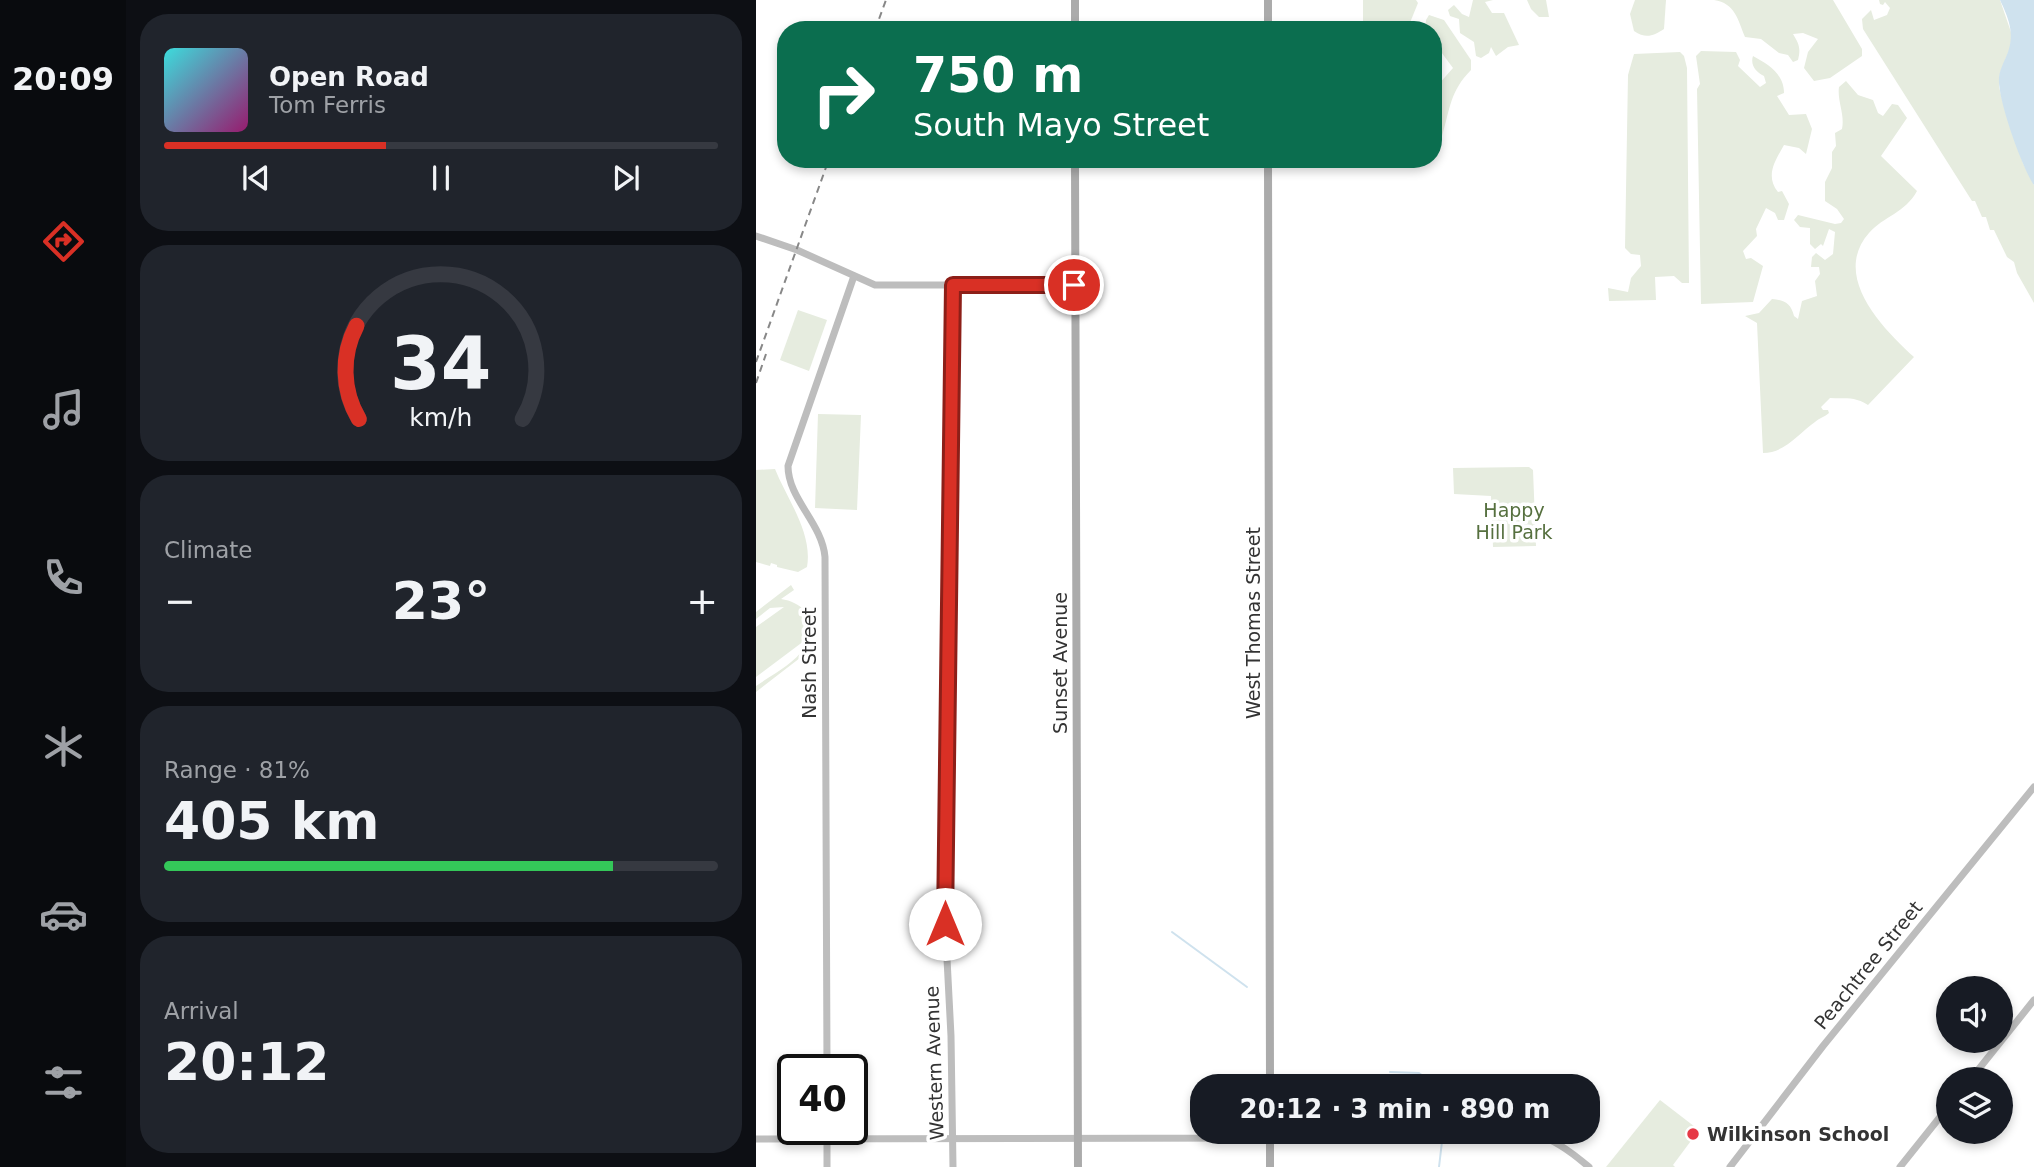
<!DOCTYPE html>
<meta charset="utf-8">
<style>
:root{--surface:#171b24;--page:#20242c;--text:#f1f3f6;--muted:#9ea1a6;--line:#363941;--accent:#d93025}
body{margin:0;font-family:"DejaVu Sans",sans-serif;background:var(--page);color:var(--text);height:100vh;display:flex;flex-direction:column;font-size:26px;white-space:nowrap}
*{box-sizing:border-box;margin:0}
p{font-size:23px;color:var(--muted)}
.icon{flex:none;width:38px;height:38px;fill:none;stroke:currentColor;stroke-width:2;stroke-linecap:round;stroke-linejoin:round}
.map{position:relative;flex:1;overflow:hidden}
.sheet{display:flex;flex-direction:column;gap:14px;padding:14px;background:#0d0f14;width:630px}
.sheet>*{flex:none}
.guide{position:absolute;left:21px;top:21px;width:665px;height:147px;border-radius:28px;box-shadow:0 4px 10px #0003;background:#0b6e4f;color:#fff;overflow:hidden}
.buttons{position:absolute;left:1180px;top:976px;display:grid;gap:14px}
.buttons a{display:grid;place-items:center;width:77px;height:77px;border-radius:50%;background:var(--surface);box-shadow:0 4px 10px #0003;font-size:35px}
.speed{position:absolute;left:21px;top:1054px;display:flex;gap:14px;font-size:35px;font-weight:700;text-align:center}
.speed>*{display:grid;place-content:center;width:91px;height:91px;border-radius:50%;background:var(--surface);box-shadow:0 4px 10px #0003;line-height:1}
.speed .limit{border:4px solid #111;border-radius:10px;background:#fff;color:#111}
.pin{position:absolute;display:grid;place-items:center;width:60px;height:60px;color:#fff;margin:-30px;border:4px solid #fff;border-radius:50%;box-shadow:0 2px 7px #0007}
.me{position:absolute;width:77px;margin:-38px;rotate:0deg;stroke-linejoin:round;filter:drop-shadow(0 0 5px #0008)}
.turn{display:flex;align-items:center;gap:24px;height:147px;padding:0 21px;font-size:32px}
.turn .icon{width:91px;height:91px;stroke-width:2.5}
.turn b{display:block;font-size:49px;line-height:60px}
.big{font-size:52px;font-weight:600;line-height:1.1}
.sheet .tile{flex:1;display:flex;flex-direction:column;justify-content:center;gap:10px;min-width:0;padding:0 24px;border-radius:28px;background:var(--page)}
.sheet .dial{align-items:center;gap:0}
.dial svg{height:182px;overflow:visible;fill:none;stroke:var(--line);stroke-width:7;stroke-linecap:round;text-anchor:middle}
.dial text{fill:var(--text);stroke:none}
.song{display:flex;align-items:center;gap:21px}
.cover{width:84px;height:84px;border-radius:10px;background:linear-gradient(135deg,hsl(180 70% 55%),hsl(320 70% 35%))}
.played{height:7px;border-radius:4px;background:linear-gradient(90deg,var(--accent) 40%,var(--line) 40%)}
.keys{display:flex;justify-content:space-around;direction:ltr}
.heat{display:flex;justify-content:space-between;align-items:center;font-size:38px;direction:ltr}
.charge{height:10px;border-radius:5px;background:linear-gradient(90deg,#34c759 81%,var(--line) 0)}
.trip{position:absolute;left:434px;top:1074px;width:410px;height:70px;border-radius:28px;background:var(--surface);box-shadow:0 4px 10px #0003;font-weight:600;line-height:70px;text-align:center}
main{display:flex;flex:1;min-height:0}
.dock{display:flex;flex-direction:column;width:126px;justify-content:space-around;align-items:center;background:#090b0e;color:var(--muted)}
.dock .icon{width:49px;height:49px}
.dock .on{color:var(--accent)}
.dock b{font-size:32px;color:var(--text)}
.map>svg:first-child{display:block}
.green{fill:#e6ecdf}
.water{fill:#cfe2ee}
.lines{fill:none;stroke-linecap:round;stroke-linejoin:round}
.stream{stroke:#cfe2ee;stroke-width:2}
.secondary{stroke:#bdbdbd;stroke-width:7}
.primary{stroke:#ababab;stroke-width:8}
.rail{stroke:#888;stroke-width:2;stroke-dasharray:7 5;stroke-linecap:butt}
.route-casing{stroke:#8d1f18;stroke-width:18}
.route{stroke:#d93025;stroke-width:12}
.poi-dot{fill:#e63946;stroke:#fff;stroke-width:2.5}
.labels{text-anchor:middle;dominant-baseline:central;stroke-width:7;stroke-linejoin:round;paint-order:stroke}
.park-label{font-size:19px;fill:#56703f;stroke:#fff}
.street-label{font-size:19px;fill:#333;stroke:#fff}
.poi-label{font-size:19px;font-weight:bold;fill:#333;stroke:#fff;text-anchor:start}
</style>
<main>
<nav class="dock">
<b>20:09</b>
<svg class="icon on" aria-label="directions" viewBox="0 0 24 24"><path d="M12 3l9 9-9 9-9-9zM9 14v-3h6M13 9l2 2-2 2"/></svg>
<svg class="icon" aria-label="music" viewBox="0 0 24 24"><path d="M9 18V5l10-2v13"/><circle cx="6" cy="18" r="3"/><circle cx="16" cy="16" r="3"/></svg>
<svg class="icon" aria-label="phone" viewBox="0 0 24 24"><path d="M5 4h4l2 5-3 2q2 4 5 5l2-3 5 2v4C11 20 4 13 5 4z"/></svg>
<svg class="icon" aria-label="climate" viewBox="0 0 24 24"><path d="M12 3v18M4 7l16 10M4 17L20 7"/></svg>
<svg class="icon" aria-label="car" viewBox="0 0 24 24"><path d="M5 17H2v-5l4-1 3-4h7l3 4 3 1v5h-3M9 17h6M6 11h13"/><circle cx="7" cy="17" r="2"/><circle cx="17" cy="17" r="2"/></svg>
<svg class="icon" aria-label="filters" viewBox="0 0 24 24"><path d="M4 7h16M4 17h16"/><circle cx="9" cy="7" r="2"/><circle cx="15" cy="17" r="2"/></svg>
</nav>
<section class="sheet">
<div class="tile">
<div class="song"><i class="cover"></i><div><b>Open Road</b><p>Tom Ferris</p></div></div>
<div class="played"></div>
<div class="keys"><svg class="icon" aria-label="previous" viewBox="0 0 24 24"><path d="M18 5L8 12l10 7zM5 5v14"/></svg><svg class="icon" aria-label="pause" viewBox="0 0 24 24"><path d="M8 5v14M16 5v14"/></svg><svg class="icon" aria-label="next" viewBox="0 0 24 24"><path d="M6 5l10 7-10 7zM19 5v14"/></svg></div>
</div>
<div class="tile dial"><svg viewBox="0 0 100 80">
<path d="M14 69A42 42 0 1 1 86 69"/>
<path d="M14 69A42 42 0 0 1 13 28" stroke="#d93025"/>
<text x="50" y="56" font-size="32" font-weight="700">34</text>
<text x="50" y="72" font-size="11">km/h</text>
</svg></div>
<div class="tile"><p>Climate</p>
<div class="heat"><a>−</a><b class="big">23°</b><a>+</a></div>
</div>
<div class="tile"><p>Range · 81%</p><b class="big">405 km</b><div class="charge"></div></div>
<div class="tile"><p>Arrival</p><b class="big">20:12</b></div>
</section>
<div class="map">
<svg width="1278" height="1167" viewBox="0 0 1278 1167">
<rect width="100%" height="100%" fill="#fff"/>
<g class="green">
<polygon points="607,0 660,0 662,3 651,30 607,30"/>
<polygon points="717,0 737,0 729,2 736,13 748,13 763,45 752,47 740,56 735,47 733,53 725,58 720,56 718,42 704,33 703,19 694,16 692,10 698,5 706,14 713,17"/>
<polygon points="771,0 790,0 793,17 783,17 775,9"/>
<path d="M879,0H910L908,29C897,36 890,39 878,31L874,14Z"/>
<path d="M958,0H1077L1106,49V56L1074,78L1058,81L1048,68L1052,52L1062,39L1047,33L1037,34C1043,44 1045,48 1042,60L1037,62L1032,55L1023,53L1005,39L989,37C982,20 979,3 958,0Z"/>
<polygon points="1123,0 1244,0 1256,35 1254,48 1244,73 1243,87 1250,114 1267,163 1278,185 1278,303 1261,273 1258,262 1251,257 1238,230 1234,230 1230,217 1226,217 1219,201 1216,201 1107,29 1106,19 1115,10 1118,20 1131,15 1134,8 1129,2 1127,5 1124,4"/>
<path d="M673,15L688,20L715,60V70C694,91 694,109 686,136L679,138C677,122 682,109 683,93H677V76L682,85L697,68L677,41V30H669L670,20Z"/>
<path d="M945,51L980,52L984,60L982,66L1004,87L1010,83L1008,76C1000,72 994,65 997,56C1012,64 1028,74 1028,93L1021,96L1033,115L1050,114L1056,129L1050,154L1043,148L1028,145C1019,161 1009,176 1022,192L1026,191L1033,204L1028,220H1022L1019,213L1010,208L1000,229L1001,236L987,251L990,259L995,258L1007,266L997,302L945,304L941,89L944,84L940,56Z"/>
<polygon points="924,52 928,56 931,68 933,283 926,283 918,276 899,277 900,300 853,301 852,288 872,292 875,278 885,266 884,255 875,254 869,248 872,75 878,54"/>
<path d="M1090,81L1102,95L1117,100L1122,113L1127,116L1136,104L1142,105L1151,118L1125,156L1161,191C1149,213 1128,216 1113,233C1075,276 1127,329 1158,357L1112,405C1098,396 1089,399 1074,398L1065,407L1067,410H1072L1073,413C1069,417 1063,418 1059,422C1042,434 1029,453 1007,453L1001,323L989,316L1003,313L1016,299C1028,300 1035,303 1038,316L1042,319L1046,301L1061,296L1059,281L1064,274L1063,267H1055L1056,257L1060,253L1069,260L1077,254L1079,232L1073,229L1067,246L1065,244L1059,249L1054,244V228L1044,227L1038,220L1042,215L1079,224L1085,223L1088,219L1081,209L1069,201V182L1076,168V152L1080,146L1079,133L1086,129C1089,114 1081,101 1083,87Z"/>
<polygon points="42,310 71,320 53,371 24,360"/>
<polygon points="62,414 105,415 101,510 59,508"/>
<polygon points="773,467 777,470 780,546 737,547 735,496 698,494 697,468"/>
<path d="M19,469C31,499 57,533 51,567L42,572L21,567V565L15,563L14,566L0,562V470Z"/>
<path d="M35,585L38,590L25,599C52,603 65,627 53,651L0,692V686C17,674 48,659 52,638L0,677V627L28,607L14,608L0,619V612Z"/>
<polygon points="904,1100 943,1130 917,1165 919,1167 850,1167"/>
</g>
<path class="water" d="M1244,0H1278V185C1266,167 1241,98 1243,77C1244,69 1249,60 1252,52C1259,33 1252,17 1244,0Z"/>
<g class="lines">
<g class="stream">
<polyline points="416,932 491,987"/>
<polyline points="634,1072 663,1073 682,1087"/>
<polyline points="683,1167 687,1133"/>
</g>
<g class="secondary">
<polyline points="0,236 41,250 119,285 318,285"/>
<path d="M71,1069L69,557C66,523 32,499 32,466L98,276"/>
<polyline points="1214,1080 1278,1000"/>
<path d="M773,1132C798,1139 814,1151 833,1167"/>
<polyline points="0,1139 514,1138 690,1132"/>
<polyline points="71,1167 71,1129"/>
<polyline points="197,1167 195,1036 189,920 196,465 197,285"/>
<polyline points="974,1167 1067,1046 1278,787"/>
<polyline points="1144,1167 1192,1107"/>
</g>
<g class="primary">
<polyline points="319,0 319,30"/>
<polyline points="512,0 512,30"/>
<polyline points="319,159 322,1167"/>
<polyline points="512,159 514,1087"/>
<polyline points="514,1167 514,1132"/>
</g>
<g class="rail">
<polyline points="119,30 130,0"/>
<polyline points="0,362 73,159"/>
<polyline points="0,383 10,354"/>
</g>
</g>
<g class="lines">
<defs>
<polyline id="route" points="189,924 197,285 318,285"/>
</defs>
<use href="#route" class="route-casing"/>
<use href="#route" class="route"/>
</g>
<circle class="poi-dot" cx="937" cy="1134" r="7"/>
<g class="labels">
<g class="park-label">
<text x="758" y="510">Happy<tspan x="758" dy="22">Hill Park</tspan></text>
</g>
<g class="street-label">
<text transform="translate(497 623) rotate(-90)">West Thomas Street</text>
<text transform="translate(53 663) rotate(-90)">Nash Street</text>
<text transform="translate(304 663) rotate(-90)">Sunset Avenue</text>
<text transform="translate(1112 965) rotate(-51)">Peachtree Street</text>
<text transform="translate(178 1063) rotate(-92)">Western Avenue</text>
</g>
<g class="poi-label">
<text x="951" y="1134">Wilkinson School</text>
</g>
</g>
</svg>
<div class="buttons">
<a><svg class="icon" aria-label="sound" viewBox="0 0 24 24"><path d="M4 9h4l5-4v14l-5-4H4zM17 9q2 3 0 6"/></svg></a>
<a><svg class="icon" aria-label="layers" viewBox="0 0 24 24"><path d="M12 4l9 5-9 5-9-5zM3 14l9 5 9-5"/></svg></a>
</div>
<div class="speed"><div class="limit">40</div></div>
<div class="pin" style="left:318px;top:285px;background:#d93025"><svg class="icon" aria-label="arrive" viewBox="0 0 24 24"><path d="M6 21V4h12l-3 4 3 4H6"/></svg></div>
<svg class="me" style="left:189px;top:924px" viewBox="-20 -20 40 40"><circle r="19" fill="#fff"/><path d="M0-13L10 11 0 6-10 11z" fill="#d93025"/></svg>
<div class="trip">20:12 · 3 min · 890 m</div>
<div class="guide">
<div class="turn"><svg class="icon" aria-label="right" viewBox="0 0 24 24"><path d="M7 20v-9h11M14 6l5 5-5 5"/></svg><div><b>750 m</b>South Mayo Street</div></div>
</div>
</div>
</main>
